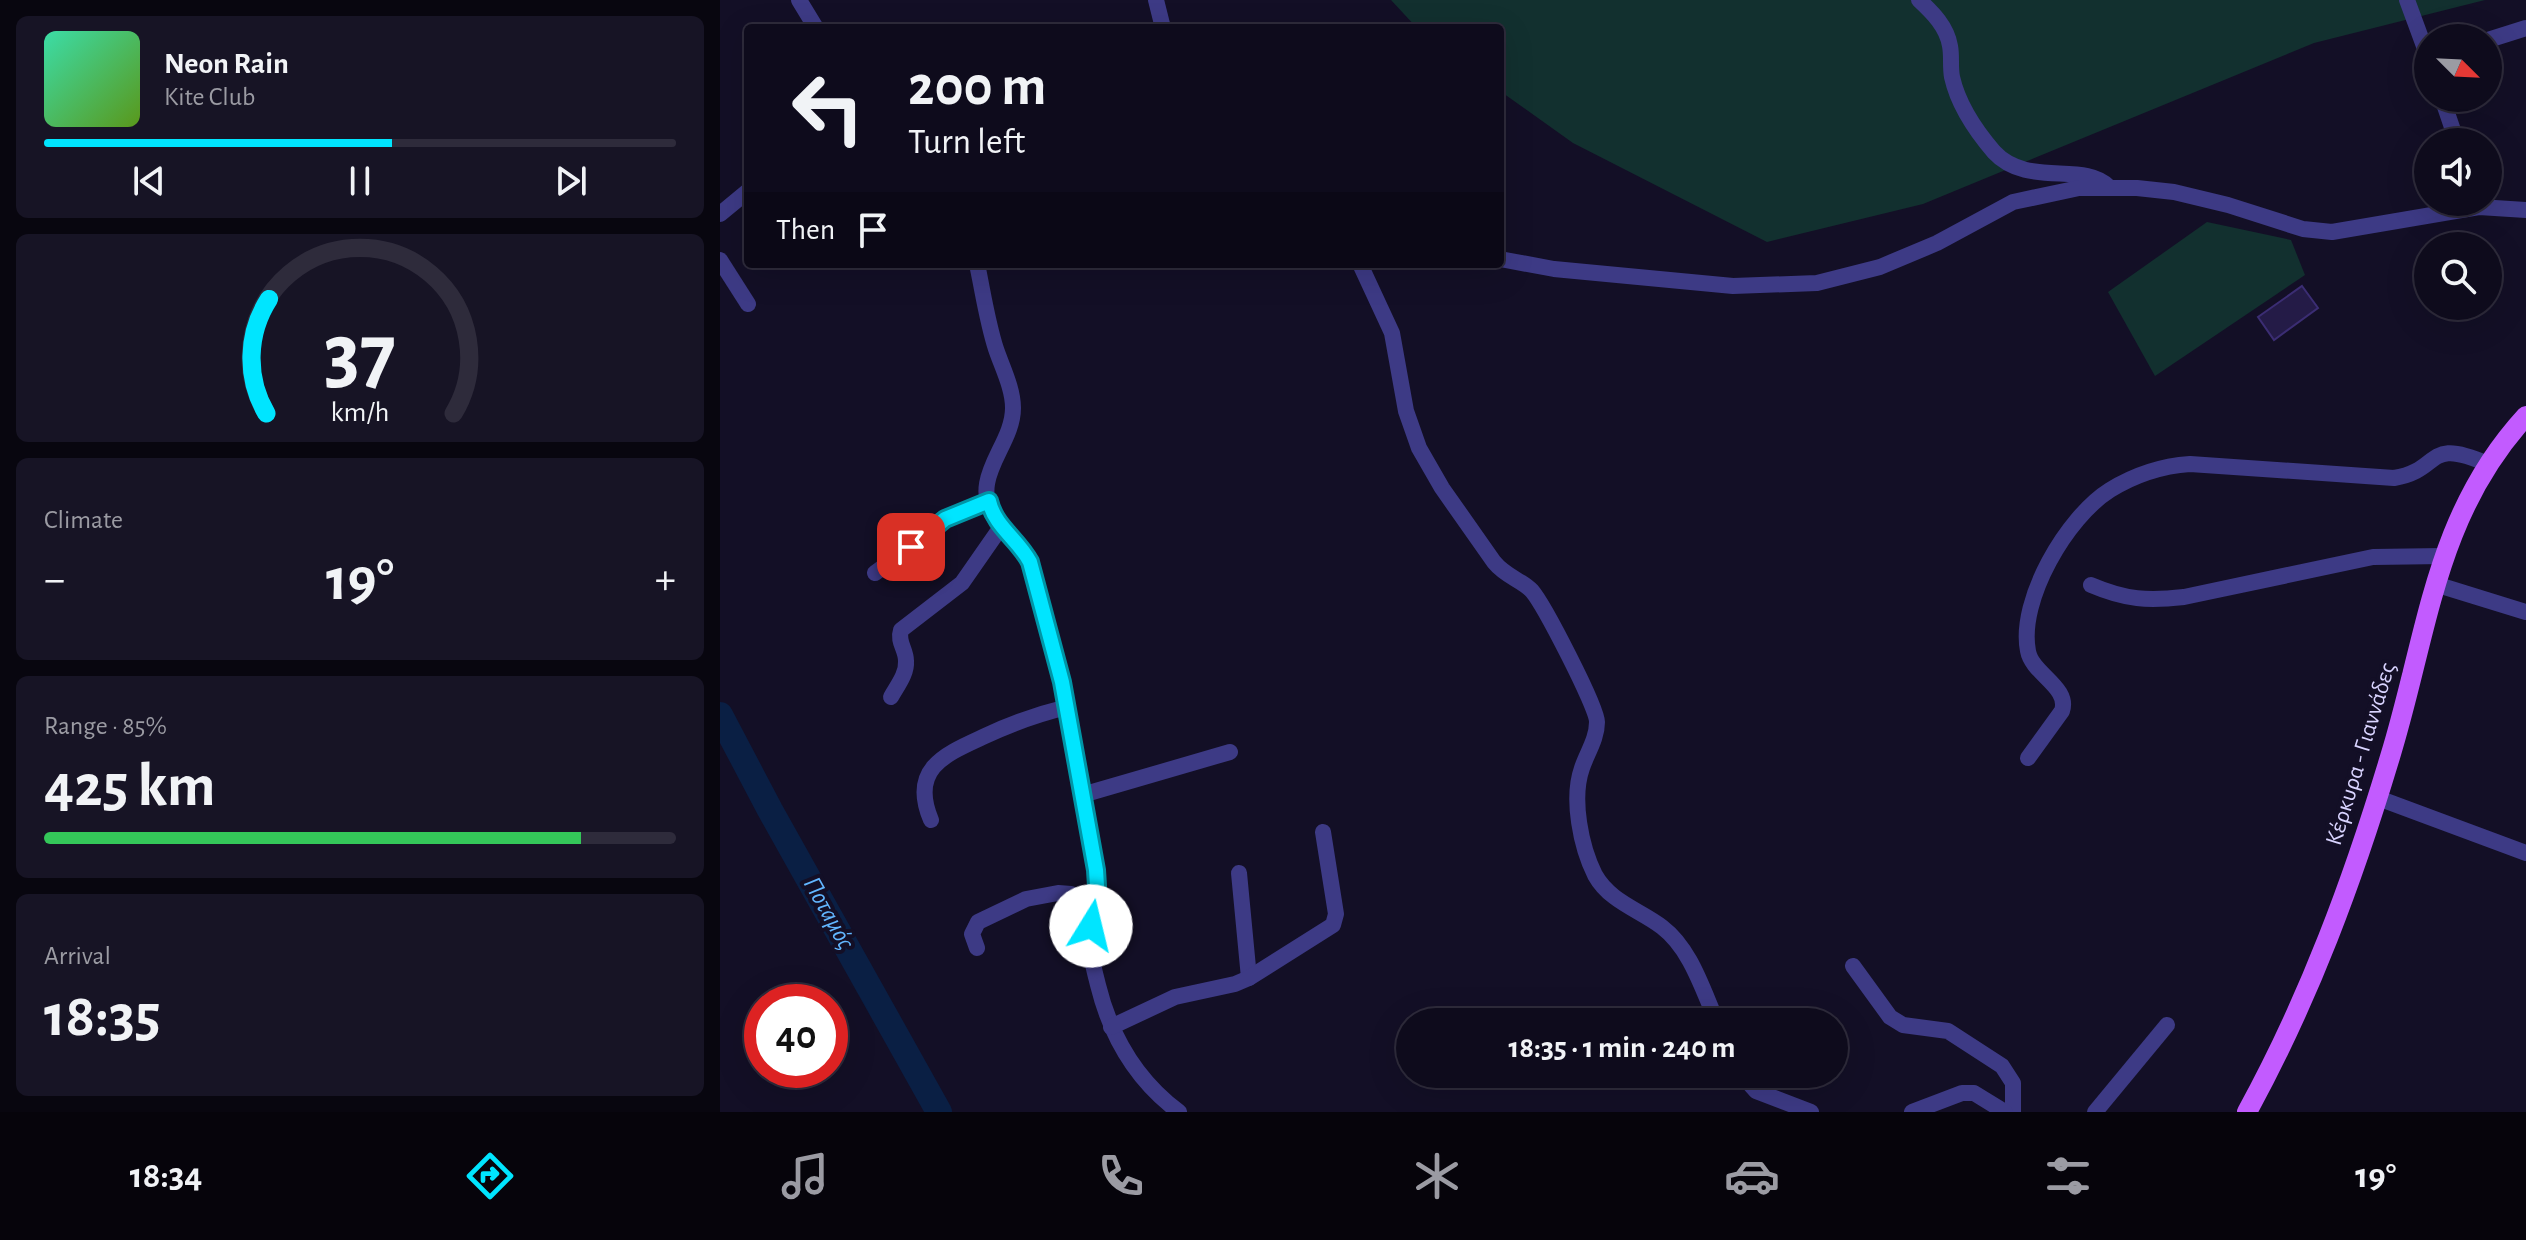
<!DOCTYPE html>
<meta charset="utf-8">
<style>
:root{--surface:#0e0b1c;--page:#171425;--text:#f1f3f6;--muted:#9b9ba3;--line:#2e2b3b;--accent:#00e5ff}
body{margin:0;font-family:"Alegreya Sans",sans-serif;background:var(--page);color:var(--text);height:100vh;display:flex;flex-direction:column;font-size:30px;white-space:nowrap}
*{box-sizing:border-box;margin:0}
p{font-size:26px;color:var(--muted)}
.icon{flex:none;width:44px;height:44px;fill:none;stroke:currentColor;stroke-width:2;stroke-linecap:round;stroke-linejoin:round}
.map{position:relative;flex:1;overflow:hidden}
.panel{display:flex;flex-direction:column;gap:16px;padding:16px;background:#08060f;width:720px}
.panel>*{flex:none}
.banner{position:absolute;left:24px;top:24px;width:760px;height:244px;border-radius:8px;box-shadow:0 8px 32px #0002,0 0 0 2px var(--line);background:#0e0b1c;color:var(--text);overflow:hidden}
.needle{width:52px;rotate:114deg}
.buttons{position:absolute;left:1694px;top:24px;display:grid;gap:16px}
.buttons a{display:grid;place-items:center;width:88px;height:88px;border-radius:50%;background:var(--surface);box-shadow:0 8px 32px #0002,0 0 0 2px var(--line);font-size:40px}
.speed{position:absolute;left:24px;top:984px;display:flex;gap:16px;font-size:40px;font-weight:700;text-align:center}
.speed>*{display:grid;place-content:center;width:104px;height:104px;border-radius:50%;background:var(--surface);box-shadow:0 8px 32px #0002,0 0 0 2px var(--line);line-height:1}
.speed .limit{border:12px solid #d22;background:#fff;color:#111}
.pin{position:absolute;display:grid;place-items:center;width:68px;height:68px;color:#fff;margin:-34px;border-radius:16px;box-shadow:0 4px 12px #0006}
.me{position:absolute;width:88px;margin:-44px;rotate:9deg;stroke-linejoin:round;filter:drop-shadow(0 0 6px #0008)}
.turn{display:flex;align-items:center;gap:28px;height:168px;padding:0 32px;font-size:36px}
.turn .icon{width:104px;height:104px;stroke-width:2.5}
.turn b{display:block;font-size:56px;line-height:68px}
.then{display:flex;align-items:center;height:76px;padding:0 32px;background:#0003;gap:16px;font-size:30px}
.big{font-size:60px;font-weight:700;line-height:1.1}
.panel .tile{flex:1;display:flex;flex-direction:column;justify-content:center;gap:12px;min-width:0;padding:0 28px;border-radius:12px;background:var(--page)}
.panel .dial{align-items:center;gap:0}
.dial svg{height:208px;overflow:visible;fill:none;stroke:var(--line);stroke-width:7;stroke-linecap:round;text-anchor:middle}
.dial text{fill:var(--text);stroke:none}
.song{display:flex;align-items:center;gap:24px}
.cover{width:96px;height:96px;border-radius:12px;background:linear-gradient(135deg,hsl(160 70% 55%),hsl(90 70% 35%))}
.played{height:8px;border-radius:4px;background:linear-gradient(90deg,var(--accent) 55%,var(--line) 55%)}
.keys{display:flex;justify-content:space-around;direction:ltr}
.heat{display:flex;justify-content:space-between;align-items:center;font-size:44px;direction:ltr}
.charge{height:12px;border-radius:6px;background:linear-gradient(90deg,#34c759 85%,var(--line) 0)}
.trip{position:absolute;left:676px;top:1008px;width:452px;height:80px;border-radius:40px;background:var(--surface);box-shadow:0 8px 32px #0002,0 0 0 2px var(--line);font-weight:700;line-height:80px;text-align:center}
.dock{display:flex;height:128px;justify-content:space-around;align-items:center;background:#06040b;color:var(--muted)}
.dock .icon{width:56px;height:56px}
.dock .on{color:var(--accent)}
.dock b{font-size:36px;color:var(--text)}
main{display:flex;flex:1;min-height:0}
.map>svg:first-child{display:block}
.green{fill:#12302f}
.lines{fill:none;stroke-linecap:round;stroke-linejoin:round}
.river{stroke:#0a1f44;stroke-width:26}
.building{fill:#241b47;stroke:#3b2d73;stroke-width:2}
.minor{stroke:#3d3a85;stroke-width:16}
.major{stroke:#c25bff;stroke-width:20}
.route-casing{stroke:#0095a6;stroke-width:20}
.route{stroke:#00e5ff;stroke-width:14}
.labels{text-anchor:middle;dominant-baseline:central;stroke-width:8;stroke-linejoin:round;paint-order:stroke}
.street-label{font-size:24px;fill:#d9d4ff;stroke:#130f26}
.water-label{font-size:26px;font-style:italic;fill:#62b6ff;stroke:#130f26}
</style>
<main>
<section class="panel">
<div class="tile">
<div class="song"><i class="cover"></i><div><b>Neon Rain</b><p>Kite Club</p></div></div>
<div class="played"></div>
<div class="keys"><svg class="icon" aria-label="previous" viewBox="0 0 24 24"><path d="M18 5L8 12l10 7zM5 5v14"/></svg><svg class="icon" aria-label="pause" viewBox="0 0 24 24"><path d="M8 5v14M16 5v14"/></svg><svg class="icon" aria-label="next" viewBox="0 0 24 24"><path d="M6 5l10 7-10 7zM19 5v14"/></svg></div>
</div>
<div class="tile dial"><svg viewBox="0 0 100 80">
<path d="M14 69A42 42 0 1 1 86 69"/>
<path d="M14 69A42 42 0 0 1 15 25" stroke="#00e5ff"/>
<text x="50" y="56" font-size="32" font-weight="700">37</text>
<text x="50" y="72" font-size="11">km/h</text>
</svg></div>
<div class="tile"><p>Climate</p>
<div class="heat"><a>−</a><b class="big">19°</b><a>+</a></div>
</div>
<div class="tile"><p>Range · 85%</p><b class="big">425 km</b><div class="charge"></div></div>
<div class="tile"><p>Arrival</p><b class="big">18:35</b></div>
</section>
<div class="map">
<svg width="1806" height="1112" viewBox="0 0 1806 1112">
<rect width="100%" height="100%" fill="#130f26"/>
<g class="green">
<polygon points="671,0 1765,0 1594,43 1203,204 1047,242 853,143 780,91 780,28 697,28"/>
<polygon points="1487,222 1571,240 1585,275 1435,376 1388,292"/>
</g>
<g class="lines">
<polyline class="river" points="0,715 50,810 219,1112"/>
</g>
<polygon class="building" points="1582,286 1598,308 1554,340 1538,317"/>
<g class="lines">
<g class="minor">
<polyline points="79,0 96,28"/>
<polyline points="436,0 443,28"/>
<path d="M1199,0C1213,13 1227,27 1230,46C1232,56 1230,66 1232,77C1238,104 1256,131 1274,152C1307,188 1364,161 1389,187"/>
<polyline points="1687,0 1708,57"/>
<polyline points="1768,40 1806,28"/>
<polyline points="1722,98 1737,142"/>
<polyline points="0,214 28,191"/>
<polyline points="780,259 834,269 1013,286 1097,283 1160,267 1217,243 1293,202 1359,188 1417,188 1454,192 1508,205 1583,229 1612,232 1759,207 1806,210"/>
<polyline points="0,260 28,304"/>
<path d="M257,264C263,292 267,321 276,349C282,367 293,388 293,408C293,447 248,477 275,519C284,535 301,544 310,562L347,707L376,870C377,895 369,918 370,943C370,957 375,972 378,985C391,1038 416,1080 459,1112"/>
<path d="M640,264L672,333L686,411L699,448L722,488L774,562C786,577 802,580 812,591C824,605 877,707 877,722C877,739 867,753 862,768C851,799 861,847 875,875C890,902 920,910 942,927C971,949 983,991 997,1022"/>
<polyline points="155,573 207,535 225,519 269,501"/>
<polyline points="1715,584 1806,612"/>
<path d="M1371,585C1406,600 1428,601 1464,597L1653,557L1723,556"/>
<path d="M171,697C177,686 187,674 186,661C186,649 177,642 181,630L242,583L281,527"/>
<path d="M1308,758L1342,711C1350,687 1312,674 1308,651C1298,600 1347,517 1390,490C1416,474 1441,466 1470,464L1674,478C1723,470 1704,436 1768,464"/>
<polyline points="362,795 510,752"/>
<polyline points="1658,798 1806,853"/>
<path d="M211,820C189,768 226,754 265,736C293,723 318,714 347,707"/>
<polyline points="519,873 529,978"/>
<polyline points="257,948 252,934 258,922 306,899 338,893 351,894 374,905"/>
<polyline points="1133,966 1170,1017 1183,1025 1228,1031 1282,1066 1293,1083 1293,1112"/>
<polyline points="391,1027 455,997 515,984 529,978 613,925 616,914 603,832"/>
<polyline points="1021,1074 1036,1091 1091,1112"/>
<polyline points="1192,1112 1242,1093 1254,1093 1285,1112"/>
<polyline points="1375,1112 1447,1025"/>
</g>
<path class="major" d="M1527,1112C1589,999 1633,880 1670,757C1708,634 1714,516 1806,416"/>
</g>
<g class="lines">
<defs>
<path id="route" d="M191,547L225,519L269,501C275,527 298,539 310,562L342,682L376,870L377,886L371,926"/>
</defs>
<use href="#route" class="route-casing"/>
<use href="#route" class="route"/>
</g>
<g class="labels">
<g class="street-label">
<text transform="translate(1641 754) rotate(-73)">Κέρκυρα - Γιαννάδες</text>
</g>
<g class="water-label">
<text transform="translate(109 913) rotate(61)">Ποταμός</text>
</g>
</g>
</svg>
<div class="buttons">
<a><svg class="needle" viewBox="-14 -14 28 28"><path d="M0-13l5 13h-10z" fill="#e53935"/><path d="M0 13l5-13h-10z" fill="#9b9ba3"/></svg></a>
<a><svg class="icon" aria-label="sound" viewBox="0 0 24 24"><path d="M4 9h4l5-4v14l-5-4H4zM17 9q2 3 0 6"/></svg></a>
<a><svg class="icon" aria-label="search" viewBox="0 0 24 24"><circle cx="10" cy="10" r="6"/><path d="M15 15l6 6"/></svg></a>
</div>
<div class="speed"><div class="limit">40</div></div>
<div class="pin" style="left:191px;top:547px;background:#d93025"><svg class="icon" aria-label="arrive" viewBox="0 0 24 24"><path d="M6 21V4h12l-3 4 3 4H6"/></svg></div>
<svg class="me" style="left:371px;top:926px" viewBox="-20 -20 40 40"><circle r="19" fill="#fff"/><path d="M0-13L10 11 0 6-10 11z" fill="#00e5ff"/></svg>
<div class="trip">18:35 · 1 min · 240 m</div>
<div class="banner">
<div class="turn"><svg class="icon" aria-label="left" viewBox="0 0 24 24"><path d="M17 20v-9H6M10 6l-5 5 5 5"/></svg><div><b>200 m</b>Turn left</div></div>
<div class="then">Then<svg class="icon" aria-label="arrive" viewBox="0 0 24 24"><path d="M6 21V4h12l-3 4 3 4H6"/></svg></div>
</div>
</div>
</main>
<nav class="dock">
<b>18:34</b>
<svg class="icon on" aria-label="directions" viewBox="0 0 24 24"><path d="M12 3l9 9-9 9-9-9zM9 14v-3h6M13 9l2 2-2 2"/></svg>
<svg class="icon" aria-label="music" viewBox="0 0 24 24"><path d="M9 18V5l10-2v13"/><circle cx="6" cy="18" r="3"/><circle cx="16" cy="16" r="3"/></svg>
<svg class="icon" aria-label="phone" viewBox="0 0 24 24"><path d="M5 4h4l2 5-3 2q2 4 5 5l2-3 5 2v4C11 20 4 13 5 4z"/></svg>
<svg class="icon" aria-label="climate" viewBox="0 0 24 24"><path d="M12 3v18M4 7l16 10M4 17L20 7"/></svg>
<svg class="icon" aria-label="car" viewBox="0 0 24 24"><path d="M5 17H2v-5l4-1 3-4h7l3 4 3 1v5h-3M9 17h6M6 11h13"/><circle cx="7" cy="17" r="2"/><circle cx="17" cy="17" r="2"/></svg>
<svg class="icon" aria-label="filters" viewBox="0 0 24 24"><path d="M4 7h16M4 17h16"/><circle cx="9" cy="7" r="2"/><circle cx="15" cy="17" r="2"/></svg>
<b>19°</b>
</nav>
